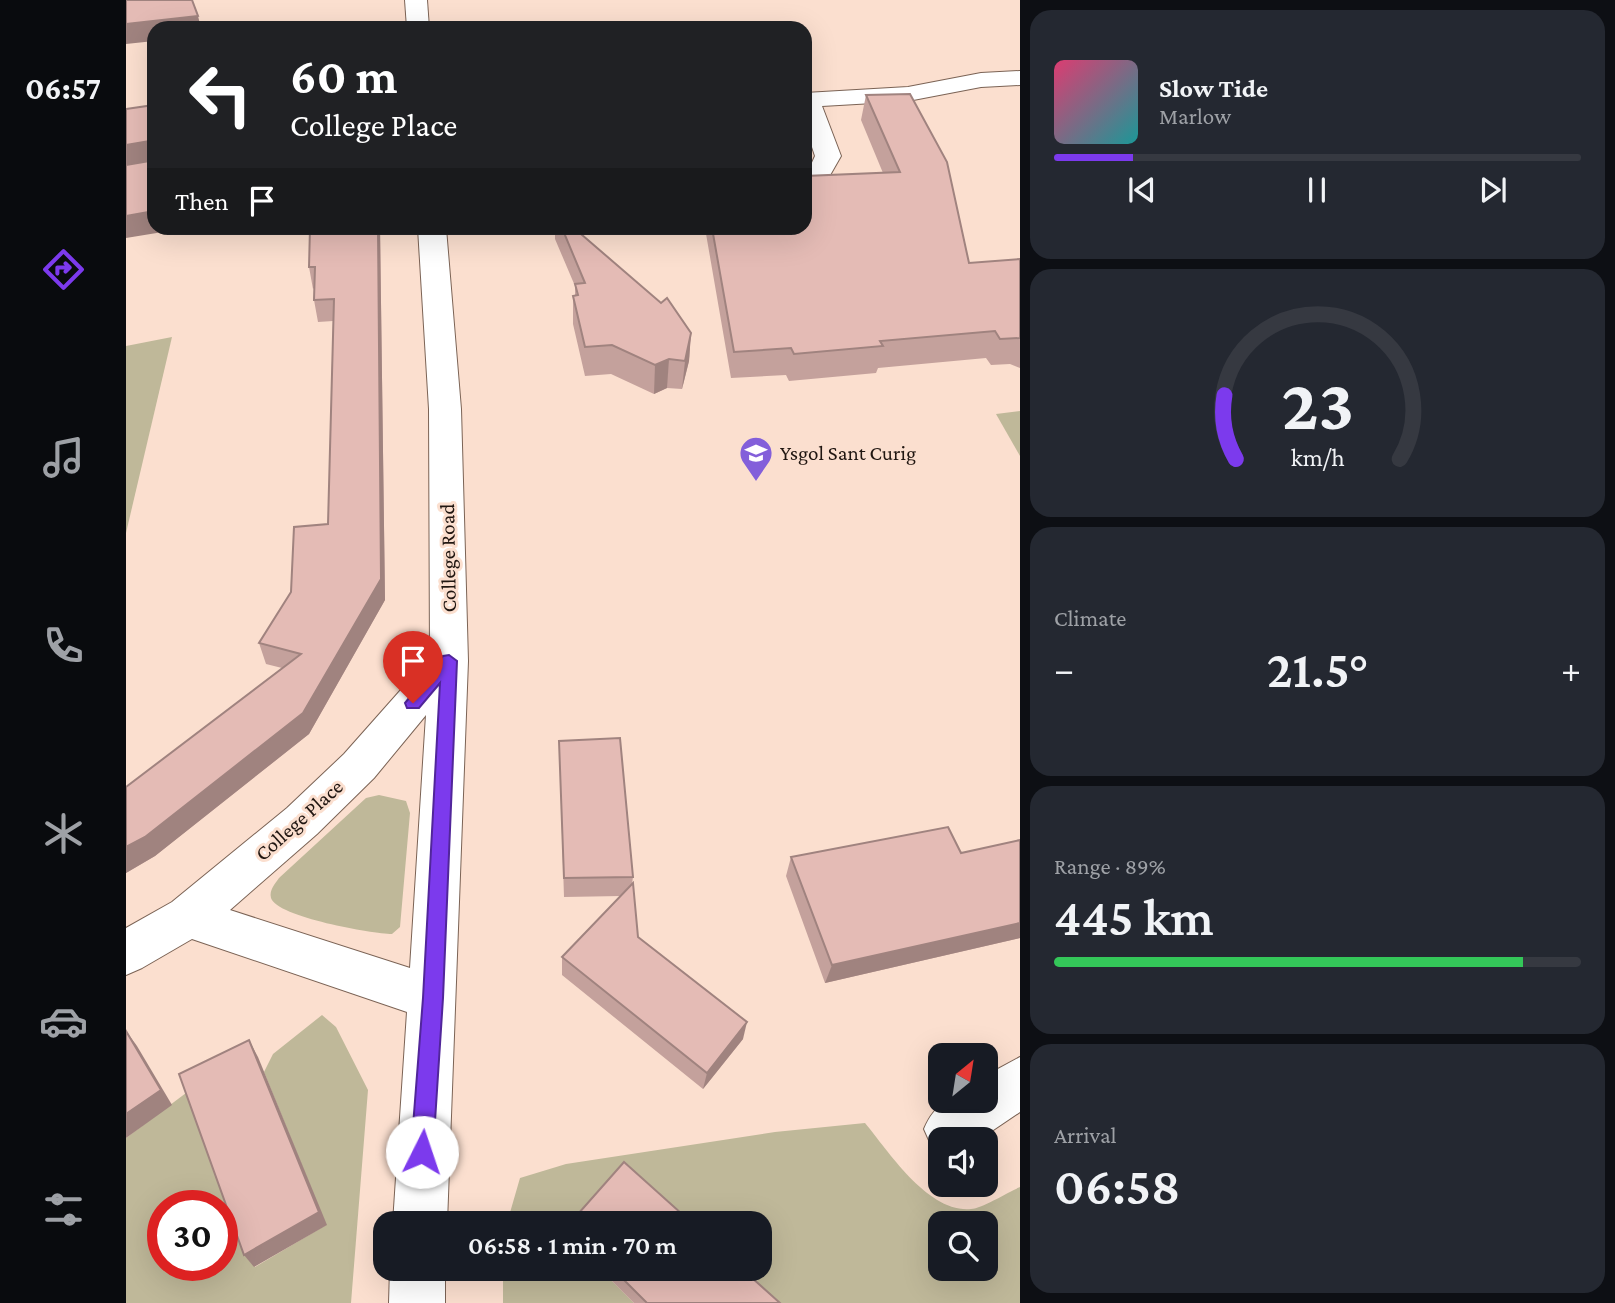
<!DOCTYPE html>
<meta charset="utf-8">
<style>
:root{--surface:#171b24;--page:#242831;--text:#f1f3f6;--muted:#9ea1a6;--line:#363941;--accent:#7c3aed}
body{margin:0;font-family:"Crimson Pro",serif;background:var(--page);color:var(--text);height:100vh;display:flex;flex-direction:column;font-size:26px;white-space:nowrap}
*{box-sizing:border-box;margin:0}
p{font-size:23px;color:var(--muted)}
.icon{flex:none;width:38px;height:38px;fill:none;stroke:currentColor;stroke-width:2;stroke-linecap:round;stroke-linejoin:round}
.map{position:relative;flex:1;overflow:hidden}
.drawer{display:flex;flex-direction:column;gap:10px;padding:10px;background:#0d0f14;width:595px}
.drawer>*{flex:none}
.hud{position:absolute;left:21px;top:21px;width:665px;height:214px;border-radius:21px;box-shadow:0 7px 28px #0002;background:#202124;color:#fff;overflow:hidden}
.needle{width:46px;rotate:30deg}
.tools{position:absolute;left:802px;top:1043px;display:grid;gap:14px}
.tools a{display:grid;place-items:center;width:70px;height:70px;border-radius:14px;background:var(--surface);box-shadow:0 7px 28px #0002;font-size:35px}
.speed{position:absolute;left:21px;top:1190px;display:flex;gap:14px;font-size:35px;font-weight:700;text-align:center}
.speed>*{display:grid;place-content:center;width:91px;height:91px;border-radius:50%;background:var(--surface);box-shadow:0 7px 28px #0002;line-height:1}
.speed .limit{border:10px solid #d22;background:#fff;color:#111}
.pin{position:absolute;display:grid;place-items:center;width:60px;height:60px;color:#fff;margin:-72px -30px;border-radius:50% 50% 50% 0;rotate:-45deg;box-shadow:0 0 7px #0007}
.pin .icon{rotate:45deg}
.me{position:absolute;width:77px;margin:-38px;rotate:4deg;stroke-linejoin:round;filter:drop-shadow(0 0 5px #0008)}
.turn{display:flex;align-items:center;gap:24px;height:147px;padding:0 28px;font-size:32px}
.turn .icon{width:91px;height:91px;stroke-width:2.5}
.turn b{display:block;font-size:49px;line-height:60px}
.then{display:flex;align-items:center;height:66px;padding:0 28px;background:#0003;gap:14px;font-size:26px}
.big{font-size:52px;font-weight:600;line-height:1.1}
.drawer .widget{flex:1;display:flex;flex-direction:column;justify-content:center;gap:10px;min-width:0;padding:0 24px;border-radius:21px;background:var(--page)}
.drawer .dial{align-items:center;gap:0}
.dial svg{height:182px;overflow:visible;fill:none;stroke:var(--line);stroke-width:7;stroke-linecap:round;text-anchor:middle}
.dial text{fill:var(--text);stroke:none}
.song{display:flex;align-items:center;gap:21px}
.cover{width:84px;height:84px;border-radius:10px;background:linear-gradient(135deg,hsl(340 70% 55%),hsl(180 70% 35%))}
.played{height:7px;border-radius:4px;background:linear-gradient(90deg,var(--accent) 15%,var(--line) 15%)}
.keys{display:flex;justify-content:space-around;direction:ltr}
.heat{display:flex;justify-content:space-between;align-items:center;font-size:38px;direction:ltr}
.charge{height:10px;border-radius:5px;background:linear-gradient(90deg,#34c759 89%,var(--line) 0)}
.trip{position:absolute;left:247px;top:1211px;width:399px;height:70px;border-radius:21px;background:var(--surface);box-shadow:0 7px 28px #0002;font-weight:600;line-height:70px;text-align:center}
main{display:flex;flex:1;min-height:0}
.menu{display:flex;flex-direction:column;width:126px;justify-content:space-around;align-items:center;background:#090b0e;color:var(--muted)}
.menu .icon{width:49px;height:49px}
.menu .active{color:var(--accent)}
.menu b{font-size:32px;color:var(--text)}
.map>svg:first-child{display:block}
.green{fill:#bfb899;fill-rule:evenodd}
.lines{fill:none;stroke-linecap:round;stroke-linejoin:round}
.street-casing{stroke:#7b6355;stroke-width:2}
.street{fill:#fff;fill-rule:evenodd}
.wall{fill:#c4a19c}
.shaded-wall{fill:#a0837f}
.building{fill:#e4bbb5;stroke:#a0837f;stroke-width:2}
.route{fill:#7c3aed;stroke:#51269a;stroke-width:2}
.labels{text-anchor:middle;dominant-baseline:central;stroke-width:6;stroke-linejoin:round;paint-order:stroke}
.poi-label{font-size:21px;fill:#201611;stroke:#fbdfcf;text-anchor:start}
.street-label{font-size:21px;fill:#201611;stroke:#fbdfcf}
</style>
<main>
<nav class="menu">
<b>06:57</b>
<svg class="icon active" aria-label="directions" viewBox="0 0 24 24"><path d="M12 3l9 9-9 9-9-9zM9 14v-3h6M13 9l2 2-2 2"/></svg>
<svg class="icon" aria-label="music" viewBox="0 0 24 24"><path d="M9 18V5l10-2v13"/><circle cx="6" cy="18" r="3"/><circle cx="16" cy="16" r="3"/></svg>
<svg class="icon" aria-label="phone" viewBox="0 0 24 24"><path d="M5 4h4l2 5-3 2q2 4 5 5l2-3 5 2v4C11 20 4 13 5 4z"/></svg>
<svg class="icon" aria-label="climate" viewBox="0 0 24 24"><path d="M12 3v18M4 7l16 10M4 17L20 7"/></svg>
<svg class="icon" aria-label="car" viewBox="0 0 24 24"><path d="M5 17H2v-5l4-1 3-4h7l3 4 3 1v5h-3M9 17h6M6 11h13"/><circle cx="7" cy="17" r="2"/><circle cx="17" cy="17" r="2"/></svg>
<svg class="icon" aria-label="filters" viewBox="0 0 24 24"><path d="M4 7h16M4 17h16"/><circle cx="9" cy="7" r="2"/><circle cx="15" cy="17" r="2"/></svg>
</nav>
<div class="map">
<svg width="894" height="1303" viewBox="0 0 894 1303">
<rect width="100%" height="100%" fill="#fbdfcf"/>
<g class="green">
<polygon points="46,337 0,533 0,346"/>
<polygon points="894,411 894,456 870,414"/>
<path d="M253,795L280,801L284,813L274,927L266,934C247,934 151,917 145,898C143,890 149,884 153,878L240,798Z"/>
<path d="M196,1015L210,1027L242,1090L225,1303H0V1138L64,1090L129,1267L200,1225L138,1072L147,1054ZM37,1206H96V1265H37Z"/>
<path d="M739,1123C763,1152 802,1213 845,1209C857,1208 882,1192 894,1187V1303H636L598,1269H634V1223H381L394,1178L440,1164L649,1132ZM814,1223H859V1269H814Z"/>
<polygon points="377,1269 474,1269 508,1303 377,1303"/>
</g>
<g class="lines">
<defs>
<g id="street">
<polygon points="279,0 301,0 303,28 281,28"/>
<polygon points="894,71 894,85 855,87 782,101 696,106 715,156 703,177 679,186 679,169 684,167 689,156 679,126 679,93 782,87 855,73"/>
<path d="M292,228H320L335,409L342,661L321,1223H267L281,1012L66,939L16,968L0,975V928L46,902L161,808L218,754L304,657L303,409ZM300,715L284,968L104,910L191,834L248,778Z"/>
<path d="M894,1057V1112L854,1139H814V1150L806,1147L798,1129C812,1096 827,1101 859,1101V1076Z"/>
<polygon points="264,1269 319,1269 319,1303 263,1303"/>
</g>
</defs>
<use href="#street" class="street-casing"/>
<use href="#street" class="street"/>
</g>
<g class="wall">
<polygon points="740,95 843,263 894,259 894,368 884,364 865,365 860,358 752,368 750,373 663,381 660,375 605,378 579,228 679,228 757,173 735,120"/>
<polygon points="254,228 259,600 183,734 29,856 0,873 0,787 156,668 140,664 133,643 165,592 202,524 207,321 192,322 188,300 188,288 187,289 183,267"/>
<polygon points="429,228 448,228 565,333 563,361 556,389 541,388 528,394 485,374 459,376 447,324 447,296 449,295 449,286 429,239"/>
<polygon points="433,741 507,877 506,884 512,937 617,1039 577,1089 436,975 436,957 495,896 438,897"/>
<polygon points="894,840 894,938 699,983 660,876 665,857 835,853"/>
<polygon points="474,1269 616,1269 654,1303 508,1303"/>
</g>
<g class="shaded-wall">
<polygon points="72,16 75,28 28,28 28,41 0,44 0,24"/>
<polygon points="24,141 28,162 0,167 0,145"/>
<polygon points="28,211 28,228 48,228 49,230 0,238 0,216"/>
<polygon points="252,228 254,228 259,600 183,734 29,856 0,873 0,847 177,713"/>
<polygon points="565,333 563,361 556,389 559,361"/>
<polygon points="543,359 541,388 528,394 529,365"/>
<polygon points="894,923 894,938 699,983 706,965"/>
<polygon points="621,1022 617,1039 577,1089 581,1073"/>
<polygon points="0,1031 11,1046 46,1105 0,1138"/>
<polygon points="123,1040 132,1057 201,1225 128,1267 118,1255"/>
</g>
<g class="building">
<polygon points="0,0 66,0 72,16 0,24"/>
<polygon points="784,94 821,162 843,263 894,259 894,338 874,339 869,331 754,341 757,346 668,354 665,348 608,352 586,228 679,228 679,176 774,172 740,95"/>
<polygon points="28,105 28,211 0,216 0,165 24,161 24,141 0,145 0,109"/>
<polygon points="184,228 252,228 255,579 177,713 19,837 0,847 0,787 175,654 133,643 165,592 168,527 202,524 208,299 188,300 189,267 183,267"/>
<polygon points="436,228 448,228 535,303 541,298 565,333 559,361 543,359 529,365 486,345 459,347 447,296 452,295 449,284 459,283"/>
<polygon points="494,738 507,877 438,878 433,741"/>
<polygon points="822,827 835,853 894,840 894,923 706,965 665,857"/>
<polygon points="507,883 512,937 621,1022 581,1073 436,957"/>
<polygon points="0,1031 35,1090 0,1114"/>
<polygon points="123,1040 193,1212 118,1255 53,1074"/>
<polygon points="498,1162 566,1223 444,1223"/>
<polygon points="487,1269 616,1269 654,1303 521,1303"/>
</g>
<polygon class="route" points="323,655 331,661 317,998 307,1152 304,1159 296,1162 289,1159 285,1152 297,998 314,683 293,708 281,708 279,703 317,656"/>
<defs>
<symbol id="school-pin" viewBox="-11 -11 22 30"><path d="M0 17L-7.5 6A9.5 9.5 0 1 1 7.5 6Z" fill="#835fda" stroke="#fbdfcf"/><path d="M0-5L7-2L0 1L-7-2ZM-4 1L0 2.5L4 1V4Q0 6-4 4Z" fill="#fff"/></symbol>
</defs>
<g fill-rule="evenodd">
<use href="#school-pin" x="611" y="434" width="38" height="52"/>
</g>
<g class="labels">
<g class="poi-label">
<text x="654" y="453">Ysgol Sant Curig</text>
</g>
<g class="street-label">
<text transform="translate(322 558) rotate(-91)">College Road</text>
<text transform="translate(173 820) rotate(-42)">College Place</text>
</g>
</g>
</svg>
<div class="tools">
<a><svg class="needle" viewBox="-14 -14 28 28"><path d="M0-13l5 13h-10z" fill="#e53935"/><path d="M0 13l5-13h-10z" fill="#9ea1a6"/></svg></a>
<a><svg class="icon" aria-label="sound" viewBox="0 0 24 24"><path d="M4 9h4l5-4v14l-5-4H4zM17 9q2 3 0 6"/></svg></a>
<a><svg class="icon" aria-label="search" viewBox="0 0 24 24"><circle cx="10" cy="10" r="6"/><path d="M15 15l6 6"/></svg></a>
</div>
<div class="speed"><div class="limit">30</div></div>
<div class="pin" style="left:287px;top:703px;background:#d93025"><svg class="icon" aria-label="arrive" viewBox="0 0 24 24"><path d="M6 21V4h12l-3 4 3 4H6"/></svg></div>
<svg class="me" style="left:296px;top:1152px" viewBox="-20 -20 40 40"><circle r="19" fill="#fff"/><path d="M0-13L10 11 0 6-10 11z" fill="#7c3aed"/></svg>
<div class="trip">06:58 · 1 min · 70 m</div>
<div class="hud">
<div class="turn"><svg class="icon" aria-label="left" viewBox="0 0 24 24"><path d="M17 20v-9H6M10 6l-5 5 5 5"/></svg><div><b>60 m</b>College Place</div></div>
<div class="then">Then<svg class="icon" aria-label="arrive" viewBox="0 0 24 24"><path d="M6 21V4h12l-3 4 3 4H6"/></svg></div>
</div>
</div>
<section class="drawer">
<div class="widget">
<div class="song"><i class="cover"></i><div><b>Slow Tide</b><p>Marlow</p></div></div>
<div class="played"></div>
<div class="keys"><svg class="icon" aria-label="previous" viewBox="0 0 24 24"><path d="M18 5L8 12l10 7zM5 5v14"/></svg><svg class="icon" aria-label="pause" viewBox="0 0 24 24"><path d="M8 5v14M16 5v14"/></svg><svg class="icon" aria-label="next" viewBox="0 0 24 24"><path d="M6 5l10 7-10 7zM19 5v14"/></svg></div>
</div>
<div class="widget dial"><svg viewBox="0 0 100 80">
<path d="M14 69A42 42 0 1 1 86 69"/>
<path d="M14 69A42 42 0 0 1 9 41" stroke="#7c3aed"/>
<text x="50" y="56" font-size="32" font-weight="700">23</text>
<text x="50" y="72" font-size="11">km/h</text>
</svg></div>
<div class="widget"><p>Climate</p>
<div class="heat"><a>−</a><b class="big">21.5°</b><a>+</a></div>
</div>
<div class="widget"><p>Range · 89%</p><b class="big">445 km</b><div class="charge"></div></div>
<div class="widget"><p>Arrival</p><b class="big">06:58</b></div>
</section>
</main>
